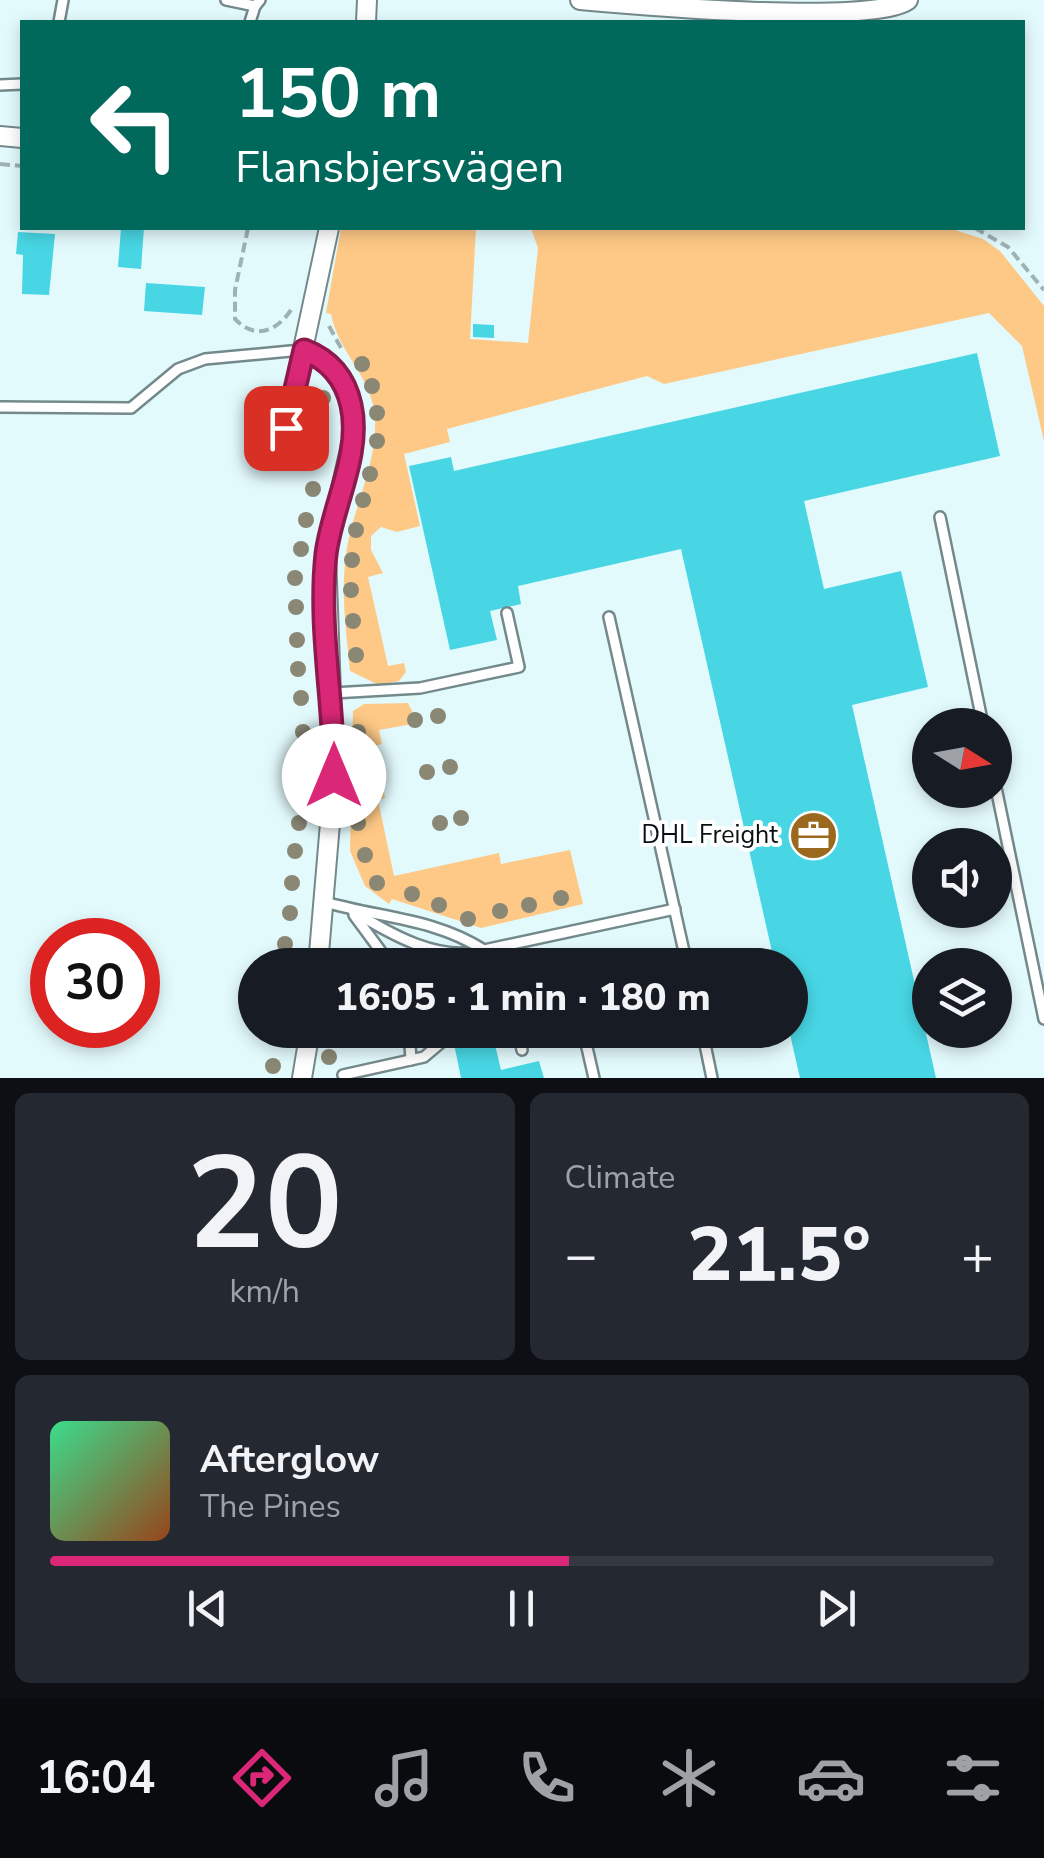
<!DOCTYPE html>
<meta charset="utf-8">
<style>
:root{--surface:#171b24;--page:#242831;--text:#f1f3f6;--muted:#9ea1a6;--line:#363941;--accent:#db2777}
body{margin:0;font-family:"Nunito Sans",sans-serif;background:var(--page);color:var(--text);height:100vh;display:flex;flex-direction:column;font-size:38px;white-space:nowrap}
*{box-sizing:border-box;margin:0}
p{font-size:32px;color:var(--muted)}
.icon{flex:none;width:55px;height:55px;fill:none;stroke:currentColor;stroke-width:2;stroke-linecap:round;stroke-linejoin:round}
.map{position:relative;height:1078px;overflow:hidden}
.sheet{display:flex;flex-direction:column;gap:15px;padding:15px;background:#0d0f14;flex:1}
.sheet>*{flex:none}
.guide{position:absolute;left:20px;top:20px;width:1005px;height:210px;border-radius:0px;box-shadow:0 5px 15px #0003;background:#00695c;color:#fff;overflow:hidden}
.needle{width:65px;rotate:101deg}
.fabs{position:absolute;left:912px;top:708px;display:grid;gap:20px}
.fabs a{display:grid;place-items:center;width:100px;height:100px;border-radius:50%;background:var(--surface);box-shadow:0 5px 15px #0003;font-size:50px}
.speed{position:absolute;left:30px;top:918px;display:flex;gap:20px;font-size:50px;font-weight:700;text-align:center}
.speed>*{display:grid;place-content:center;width:130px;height:130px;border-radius:50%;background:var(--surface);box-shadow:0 5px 15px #0003;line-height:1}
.speed .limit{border:15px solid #d22;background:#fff;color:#111}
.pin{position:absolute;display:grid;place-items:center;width:85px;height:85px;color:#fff;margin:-42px;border-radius:20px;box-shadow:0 5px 15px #0006}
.me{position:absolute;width:110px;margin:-55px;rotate:0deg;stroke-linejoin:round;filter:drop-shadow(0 0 8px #0008)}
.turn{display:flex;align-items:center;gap:35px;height:210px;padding:0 50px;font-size:45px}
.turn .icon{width:130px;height:130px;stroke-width:2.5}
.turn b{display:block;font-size:70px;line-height:85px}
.big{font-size:75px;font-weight:800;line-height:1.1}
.sheet .tile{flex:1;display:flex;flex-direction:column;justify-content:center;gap:15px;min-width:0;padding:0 35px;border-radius:15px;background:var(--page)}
.sheet .dial{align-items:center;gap:0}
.dial b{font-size:130px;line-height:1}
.song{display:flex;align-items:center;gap:30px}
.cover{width:120px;height:120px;border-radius:15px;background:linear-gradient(135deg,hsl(150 70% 55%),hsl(20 70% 35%))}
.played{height:10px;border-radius:5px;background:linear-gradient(90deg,var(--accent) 55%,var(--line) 55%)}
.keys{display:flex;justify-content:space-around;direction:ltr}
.heat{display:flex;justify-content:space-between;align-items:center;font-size:55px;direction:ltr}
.sheet .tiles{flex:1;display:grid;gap:15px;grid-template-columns:1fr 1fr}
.tile:last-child{grid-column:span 2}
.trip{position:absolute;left:238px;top:948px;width:570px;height:100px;border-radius:50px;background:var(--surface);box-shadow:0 5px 15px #0003;font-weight:800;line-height:100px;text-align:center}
.dock{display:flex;height:160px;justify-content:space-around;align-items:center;background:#090b0e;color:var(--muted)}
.dock .icon{width:70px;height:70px}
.dock .on{color:var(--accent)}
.dock b{font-size:45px;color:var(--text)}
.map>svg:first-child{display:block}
.green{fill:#fec986}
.building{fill:#48d6e4}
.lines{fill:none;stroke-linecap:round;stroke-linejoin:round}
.service-casing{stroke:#74898c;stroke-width:14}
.minor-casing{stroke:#74898c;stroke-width:22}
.path{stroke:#9eb1b3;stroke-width:4;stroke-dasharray:10 5;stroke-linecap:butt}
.service{stroke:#fff;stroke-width:9}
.minor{stroke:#fff;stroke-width:18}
.tree{fill:#8a8775}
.route-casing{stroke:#8e194d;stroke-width:25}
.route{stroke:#db2777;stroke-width:18}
.labels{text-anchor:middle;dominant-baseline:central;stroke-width:8;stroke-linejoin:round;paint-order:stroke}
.poi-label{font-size:25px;fill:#081011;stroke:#fff;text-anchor:end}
</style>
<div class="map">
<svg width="1044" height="1078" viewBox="0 0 1044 1078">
<rect width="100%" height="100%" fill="#e3fafd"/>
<g class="green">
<path d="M341,228H476L470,339L528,343L538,248L531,228H949L983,239L1000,251L1044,306V441L1022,346L989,313L664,384L647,376L447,429L450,442L404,454L420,526L397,532L381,527L371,536V550L383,573L368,577L388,666L404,663L406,672L399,681L379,685L350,671C346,630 340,589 347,548C354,506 377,463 375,420C374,378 338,353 331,314L326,313Z"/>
<polygon points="408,703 418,723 379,730 382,744 374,746 385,798 378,800 394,876 499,853 501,864 570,850 583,904 481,928 392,899 389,904 365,886 350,851 353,711 364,704"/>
</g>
<g class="building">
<polygon points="121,228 144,228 141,269 118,267"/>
<polygon points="18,232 55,234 49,295 22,294 23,255 16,254"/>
<polygon points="146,283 205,287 202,315 144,311"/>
<polygon points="473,324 494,325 494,338 473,337"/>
<polygon points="977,353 1000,456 804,501 824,589 901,571 928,687 852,705 936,1078 800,1078 789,1030 790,965 775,965 681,549 518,586 521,604 490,611 497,640 450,650 409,466 451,457 454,471"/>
<polygon points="493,1036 501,1070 539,1061 544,1078 461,1078 454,1044"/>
</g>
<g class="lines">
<defs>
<g id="service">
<polyline points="226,0 255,6 260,0"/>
<polyline points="59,22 63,0"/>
<polyline points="250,22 255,6"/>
<polyline points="0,85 22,84"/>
<polyline points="0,407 131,408 178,369 205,359 301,350"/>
<polyline points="940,517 983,725"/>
<polyline points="609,617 687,965"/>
<polyline points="333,693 420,688 519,667 507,613"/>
<polyline points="995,783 1044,1019"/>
<path d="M325,902C380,918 434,918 484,950L675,909"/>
<path d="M353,911C390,934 440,963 484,950"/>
<polyline points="354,915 391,965"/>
<polyline points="409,1030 411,1060"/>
<polyline points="518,1030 522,1050"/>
<polyline points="583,1030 594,1078"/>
<polyline points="702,1030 712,1078"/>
<polyline points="343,1075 424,1057 456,1030"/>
</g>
<g id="minor">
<path d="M580,0C635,5 875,26 908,0"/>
<polyline points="366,22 367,0"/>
<polyline points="0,136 22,138"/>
<polyline points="304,350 331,365 344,382 352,408 353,436 326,554 334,776 318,965"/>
<polyline points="262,458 280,442 286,428 329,228"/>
<polyline points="302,1078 310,1030"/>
</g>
</defs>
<use href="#service" class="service-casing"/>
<use href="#minor" class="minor-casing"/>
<g class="path">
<polyline points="0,164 22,166"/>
<path d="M248,228L235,290V319C255,340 276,332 291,310"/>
<polyline points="975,228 1008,247 1044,290"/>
<polyline points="329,326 341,348"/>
</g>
<use href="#service" class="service"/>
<use href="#minor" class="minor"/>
</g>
<g class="tree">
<circle cx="362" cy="364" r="8"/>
<circle cx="372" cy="386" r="8"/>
<circle cx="323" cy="398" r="8"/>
<circle cx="377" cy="413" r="8"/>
<circle cx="321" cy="427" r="8"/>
<circle cx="377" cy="441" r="8"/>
<circle cx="316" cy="460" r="8"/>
<circle cx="370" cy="474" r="8"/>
<circle cx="313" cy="489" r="8"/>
<circle cx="363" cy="500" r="8"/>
<circle cx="306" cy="520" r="8"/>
<circle cx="356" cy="530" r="8"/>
<circle cx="301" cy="549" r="8"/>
<circle cx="352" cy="560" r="8"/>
<circle cx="295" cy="578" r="8"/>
<circle cx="351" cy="590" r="8"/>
<circle cx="296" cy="607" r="8"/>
<circle cx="353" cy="621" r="8"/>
<circle cx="297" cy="640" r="8"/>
<circle cx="356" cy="655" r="8"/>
<circle cx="298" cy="669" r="8"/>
<circle cx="301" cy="698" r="8"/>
<circle cx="438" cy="716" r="8"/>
<circle cx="415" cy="720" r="8"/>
<circle cx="303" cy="732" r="8"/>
<circle cx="358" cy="732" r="8"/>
<circle cx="358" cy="761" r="8"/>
<circle cx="302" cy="762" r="8"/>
<circle cx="450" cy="767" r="8"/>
<circle cx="427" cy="772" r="8"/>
<circle cx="302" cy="792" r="8"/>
<circle cx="358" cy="792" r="8"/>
<circle cx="461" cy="818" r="8"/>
<circle cx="299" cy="823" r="8"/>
<circle cx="358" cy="823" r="8"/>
<circle cx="440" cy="823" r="8"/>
<circle cx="295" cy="851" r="8"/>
<circle cx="365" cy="855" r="8"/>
<circle cx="292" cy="883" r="8"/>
<circle cx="377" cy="883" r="8"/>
<circle cx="412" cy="894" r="8"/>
<circle cx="561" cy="898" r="8"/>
<circle cx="439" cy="905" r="8"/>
<circle cx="529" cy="905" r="8"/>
<circle cx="500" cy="911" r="8"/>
<circle cx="290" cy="913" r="8"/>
<circle cx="468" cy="919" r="8"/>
<circle cx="285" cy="944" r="8"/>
<circle cx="329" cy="1057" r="8"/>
<circle cx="273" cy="1066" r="8"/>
</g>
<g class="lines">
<defs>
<path id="route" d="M286,428L304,350C330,360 345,378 351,405C362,454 332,506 326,554C318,627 334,703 334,776"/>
</defs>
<use href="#route" class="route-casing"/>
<use href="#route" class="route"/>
</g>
<defs>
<symbol id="office-disc" viewBox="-11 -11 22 22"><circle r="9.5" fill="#9b691d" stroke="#fff"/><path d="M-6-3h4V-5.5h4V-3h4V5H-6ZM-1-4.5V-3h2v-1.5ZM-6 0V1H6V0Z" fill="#fff"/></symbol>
</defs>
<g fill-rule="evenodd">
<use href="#office-disc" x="786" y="808" width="55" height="55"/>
</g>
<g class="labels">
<g class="poi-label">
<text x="778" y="835">DHL Freight</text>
</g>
</g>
</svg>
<div class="fabs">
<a><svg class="needle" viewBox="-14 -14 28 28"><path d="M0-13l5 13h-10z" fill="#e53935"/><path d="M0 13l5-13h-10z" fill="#9ea1a6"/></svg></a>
<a><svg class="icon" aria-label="sound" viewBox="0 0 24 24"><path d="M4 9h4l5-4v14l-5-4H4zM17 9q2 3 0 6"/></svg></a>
<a><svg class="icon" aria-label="layers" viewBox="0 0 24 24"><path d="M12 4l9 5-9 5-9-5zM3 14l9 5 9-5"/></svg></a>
</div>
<div class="speed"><div class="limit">30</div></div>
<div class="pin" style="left:286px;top:428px;background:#d93025"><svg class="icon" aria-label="arrive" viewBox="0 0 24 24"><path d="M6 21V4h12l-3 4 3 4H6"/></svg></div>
<svg class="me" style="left:334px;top:776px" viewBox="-20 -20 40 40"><circle r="19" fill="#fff"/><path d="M0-13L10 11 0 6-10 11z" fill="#db2777"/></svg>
<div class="trip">16:05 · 1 min · 180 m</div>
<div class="guide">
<div class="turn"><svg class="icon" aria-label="left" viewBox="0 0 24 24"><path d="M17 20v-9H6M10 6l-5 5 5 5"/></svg><div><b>150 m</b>Flansbjersvägen</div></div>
</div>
</div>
<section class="sheet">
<div class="tiles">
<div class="tile dial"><b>20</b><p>km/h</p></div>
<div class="tile"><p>Climate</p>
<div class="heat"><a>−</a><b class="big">21.5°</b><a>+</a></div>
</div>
<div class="tile">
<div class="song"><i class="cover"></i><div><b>Afterglow</b><p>The Pines</p></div></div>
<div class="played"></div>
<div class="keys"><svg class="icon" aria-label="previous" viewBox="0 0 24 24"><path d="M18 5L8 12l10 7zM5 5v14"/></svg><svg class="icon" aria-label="pause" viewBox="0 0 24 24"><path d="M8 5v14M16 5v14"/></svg><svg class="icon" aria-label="next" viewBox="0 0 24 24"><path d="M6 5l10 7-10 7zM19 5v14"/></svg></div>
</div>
</div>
</section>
<nav class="dock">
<b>16:04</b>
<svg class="icon on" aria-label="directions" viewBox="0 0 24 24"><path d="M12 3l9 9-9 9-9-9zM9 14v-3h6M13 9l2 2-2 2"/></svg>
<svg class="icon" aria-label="music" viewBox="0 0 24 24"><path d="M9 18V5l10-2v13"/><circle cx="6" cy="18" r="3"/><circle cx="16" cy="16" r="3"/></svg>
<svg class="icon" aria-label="phone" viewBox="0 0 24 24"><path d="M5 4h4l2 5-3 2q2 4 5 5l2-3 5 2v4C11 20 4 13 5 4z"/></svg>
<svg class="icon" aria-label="climate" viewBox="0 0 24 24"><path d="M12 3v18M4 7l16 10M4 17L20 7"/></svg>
<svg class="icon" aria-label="car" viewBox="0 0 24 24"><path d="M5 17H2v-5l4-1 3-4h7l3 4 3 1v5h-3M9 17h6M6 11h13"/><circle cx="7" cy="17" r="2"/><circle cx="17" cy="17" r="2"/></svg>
<svg class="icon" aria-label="filters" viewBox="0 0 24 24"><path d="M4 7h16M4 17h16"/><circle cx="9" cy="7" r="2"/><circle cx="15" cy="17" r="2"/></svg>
</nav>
